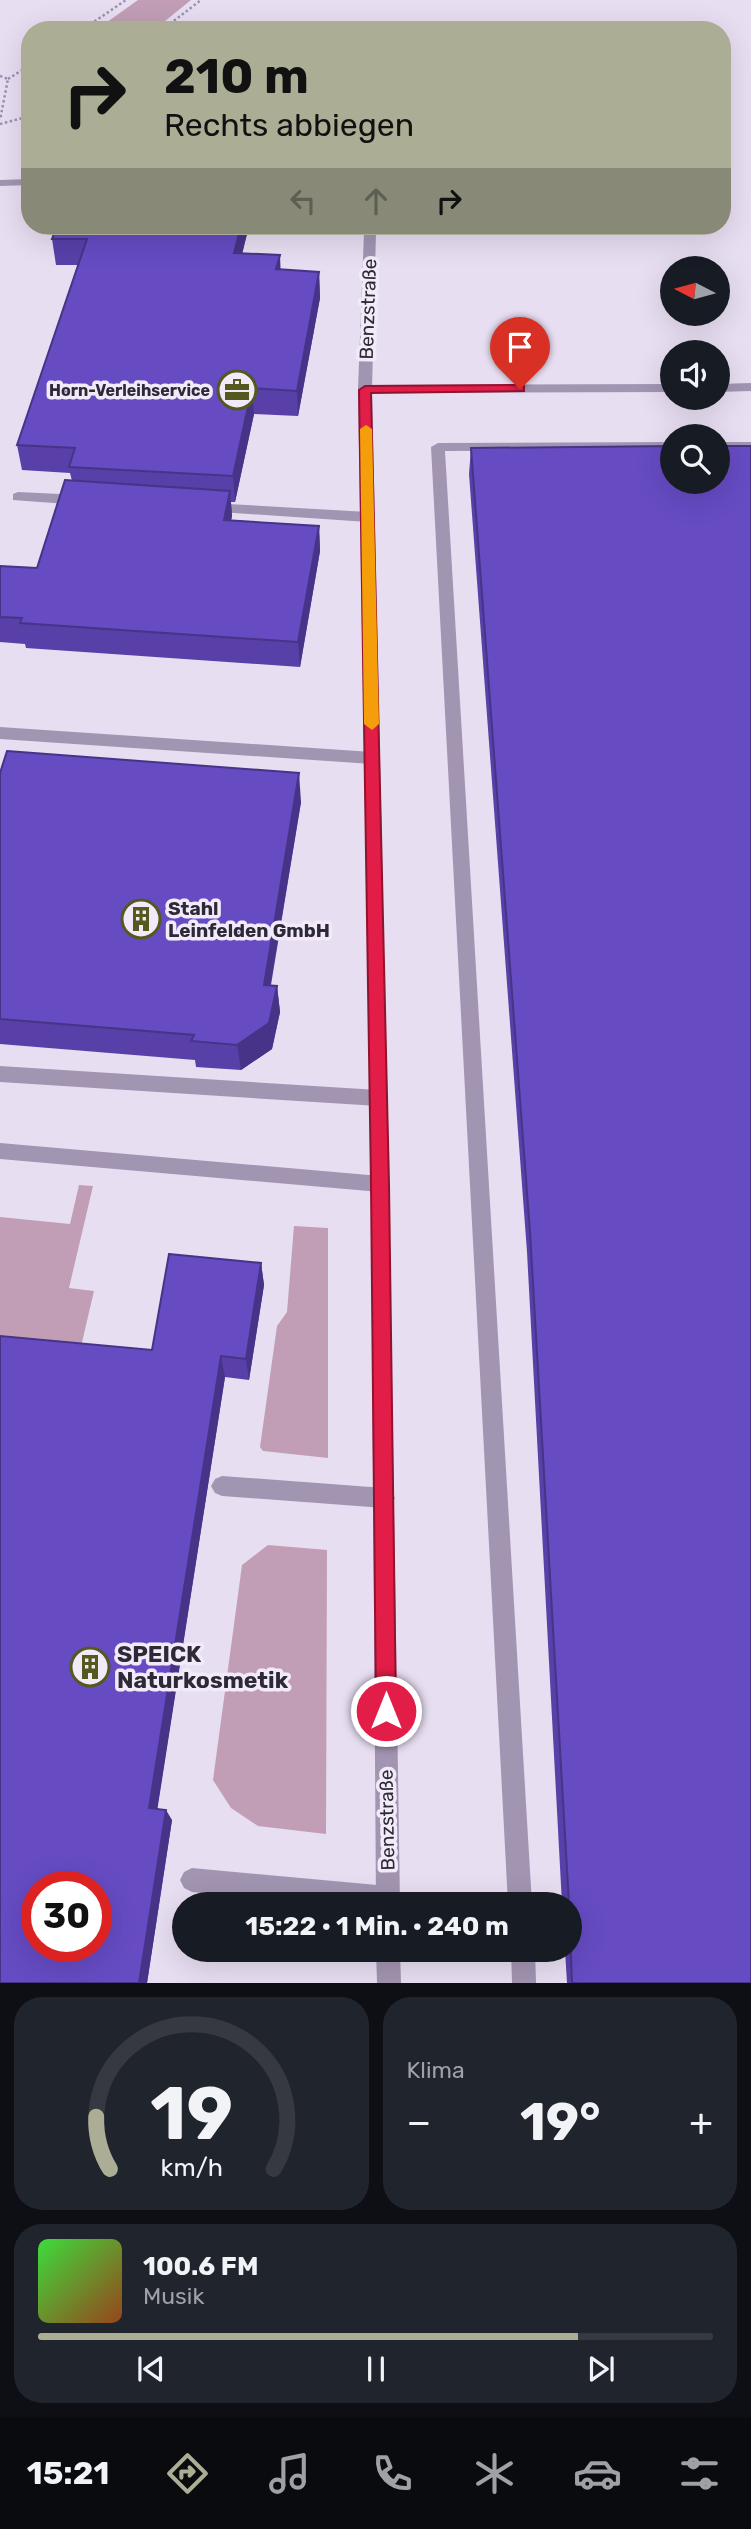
<!DOCTYPE html>
<html lang="de">
<meta charset="utf-8">
<style>
:root{--surface:#171b24;--page:#20242c;--text:#f1f3f6;--muted:#9ea1a6;--line:#363941;--accent:#abad95}
body{margin:0;font-family:Rubik,sans-serif;background:var(--page);color:var(--text);height:100vh;display:flex;flex-direction:column;font-size:26px;white-space:nowrap}
*{box-sizing:border-box;margin:0}
p{font-size:23px;color:var(--muted)}
.icon{flex:none;width:38px;height:38px;fill:none;stroke:currentColor;stroke-width:2;stroke-linecap:round;stroke-linejoin:round}
.map{position:relative;height:1983px;overflow:hidden}
.side{display:flex;flex-direction:column;gap:14px;padding:14px;background:#0d0f14;flex:1}
.side>*{flex:none}
.banner{position:absolute;left:21px;top:21px;width:710px;height:214px;border-radius:28px;box-shadow:0 7px 28px #0002;background:#abad95;color:#111;overflow:hidden}
.needle{width:46px;rotate:276deg}
.buttons{position:absolute;left:660px;top:256px;display:grid;gap:14px}
.buttons a{display:grid;place-items:center;width:70px;height:70px;border-radius:50%;background:var(--surface);box-shadow:0 7px 28px #0002;font-size:35px}
.speed{position:absolute;left:21px;top:1871px;display:flex;gap:14px;font-size:35px;font-weight:700;text-align:center}
.speed>*{display:grid;place-content:center;width:91px;height:91px;border-radius:50%;background:var(--surface);box-shadow:0 7px 28px #0002;line-height:1}
.speed .limit{border:10px solid #d22;background:#fff;color:#111}
.pin{position:absolute;display:grid;place-items:center;width:60px;height:60px;color:#fff;margin:-72px -30px;border-radius:50% 50% 50% 0;rotate:-45deg;box-shadow:0 0 7px #0007}
.pin .icon{rotate:45deg}
.me{position:absolute;width:77px;margin:-38px;rotate:0deg;stroke-linejoin:round;filter:drop-shadow(0 0 5px #0008)}
.turn{display:flex;align-items:center;gap:24px;height:147px;padding:0 28px;font-size:32px}
.turn .icon{width:91px;height:91px;stroke-width:2.5}
.turn b{display:block;font-size:49px;line-height:60px}
.lanes{display:flex;align-items:center;height:66px;padding:0 28px;background:#0003;justify-content:center;gap:35px;direction:ltr}
.lanes .off{opacity:.35}
.big{font-size:52px;font-weight:700;line-height:1.1}
.side .card{flex:1;display:flex;flex-direction:column;justify-content:center;gap:10px;min-width:0;padding:0 24px;border-radius:28px;background:var(--page)}
.side .dial{align-items:center;gap:0}
.dial svg{height:182px;overflow:visible;fill:none;stroke:var(--line);stroke-width:7;stroke-linecap:round;text-anchor:middle}
.dial text{fill:var(--text);stroke:none}
.song{display:flex;align-items:center;gap:21px}
.cover{width:84px;height:84px;border-radius:10px;background:linear-gradient(135deg,hsl(120 70% 55%),hsl(20 70% 35%))}
.played{height:7px;border-radius:4px;background:linear-gradient(90deg,var(--accent) 80%,var(--line) 80%)}
.keys{display:flex;justify-content:space-around;direction:ltr}
.heat{display:flex;justify-content:space-between;align-items:center;font-size:38px;direction:ltr}
.side .tiles{flex:1;display:grid;gap:14px;grid-template-columns:1fr 1fr}
.card:last-child{grid-column:span 2}
.trip{position:absolute;left:172px;top:1892px;width:410px;height:70px;border-radius:35px;background:var(--surface);box-shadow:0 7px 28px #0002;font-weight:700;line-height:70px;text-align:center}
.dock{display:flex;height:112px;justify-content:space-around;align-items:center;background:#090b0e;color:var(--muted)}
.dock .icon{width:49px;height:49px}
.dock .on{color:var(--accent)}
.dock b{font-size:32px;color:var(--text)}
.map>svg:first-child{display:block}
.green{fill:#c19eb5}
.lines{fill:none;stroke-linecap:round;stroke-linejoin:round}
.path{stroke:#9d90b1;stroke-width:2.5;stroke-dasharray:2.5 2.5;stroke-linecap:butt}
.service{fill:#a295b2;fill-rule:evenodd}
.minor{fill:#a295b2;fill-rule:evenodd}
.wall{fill:#5840a8}
.shaded-wall{fill:#473488}
.building{fill:#664bc3;stroke:#473488;stroke-width:2;fill-rule:evenodd}
.route{fill:#e11d48;stroke:#92132f;stroke-width:2}
.slow{fill:#f59e0b}
.labels{text-anchor:middle;dominant-baseline:central;stroke-width:7;stroke-linejoin:round;paint-order:stroke}
.far-poi-label{font-size:16px;font-weight:bold;fill:#2d2937;stroke:#f2eaf9;text-anchor:end}
.street-label{font-size:19px;fill:#2d2937;stroke:#f2eaf9}
.poi-label{font-size:19px;font-weight:bold;fill:#2d2937;stroke:#f2eaf9;text-anchor:start}
.near-poi-label{font-size:23px;font-weight:bold;fill:#2d2937;stroke:#f2eaf9;text-anchor:start}
</style>
<div class="map">
<svg width="751" height="1983" viewBox="0 0 751 1983">
<rect width="100%" height="100%" fill="#e8def2"/>
<g class="green">
<polygon points="138,0 191,0 154,30 96,30"/>
<polygon points="79,1185 93,1186 69,1288 94,1291 79,1355 0,1349 0,1217 70,1224"/>
<polygon points="294,1226 328,1228 328,1458 263,1451 260,1447 277,1326 287,1312"/>
<polygon points="268,1545 327,1550 326,1834 258,1826 231,1808 213,1780 242,1565"/>
</g>
<g class="lines">
<g class="path">
<polyline points="82,30 126,0"/>
<polyline points="162,30 201,0"/>
<polyline points="0,76 8,79 0,120"/>
<polyline points="8,79 30,65"/>
<polyline points="0,124 30,116"/>
</g>
<g class="service">
<polygon points="751,383 751,391 718,392 718,384"/>
<polygon points="672,384 672,392 365,393 358,389 365,385"/>
<polygon points="672,442 672,450 445,451 532,1904 508,1904 431,447 438,443"/>
<rect x="718" y="442" width="33" height="8"/>
<polygon points="18,492 81,495 88,500 81,505 13,500 13,494"/>
<polygon points="210,503 368,512 375,517 368,522 205,511 205,505"/>
<polygon points="0,727 372,752 380,758 372,764 0,739"/>
<polygon points="0,1066 378,1090 384,1092 387,1098 384,1104 378,1106 0,1082"/>
<polygon points="0,1143 380,1176 387,1178 389,1184 387,1190 380,1192 0,1159"/>
<polygon points="222,1476 384,1488 391,1491 395,1498 391,1505 384,1508 222,1496 215,1493 211,1486 215,1479"/>
<polygon points="192,1868 388,1886 397,1889 400,1898 398,1904 322,1904 192,1892 184,1888 180,1880 184,1872"/>
<polygon points="511,1950 535,1950 536,1983 512,1983"/>
</g>
<g class="minor">
<polygon points="30,179 30,185 0,186 0,180"/>
<polygon points="361,226 373,226 376,232 372,389 389,1184 400,1904 376,1904 371,1184 358,389 364,232"/>
<polygon points="376,1950 400,1950 401,1983 377,1983"/>
</g>
</g>
<g class="wall">
<polygon points="57,226 249,226 242,253 280,255 280,269 319,272 320,298 298,416 254,414 235,502 231,502 232,516 231,520 319,526 320,551 300,667 26,648 25,644 0,642 0,566 37,568 72,481 70,473 22,470 17,445 79,265 56,265 52,239"/>
<polygon points="471,448 751,1983 567,1983 565,1950 569,1950 569,1904 562,1904 527,1252 469,474"/>
<polygon points="0,773 301,802 271,985 277,986 280,1012 272,1049 241,1070 196,1067 195,1060 0,1044"/>
<polygon points="261,1263 264,1285 249,1380 225,1377 157,1809 172,1820 147,1983 0,1983 152,1350"/>
</g>
<g class="shaded-wall">
<polygon points="241,226 249,226 236,279 234,253"/>
<polygon points="280,255 281,281 276,269"/>
<polygon points="319,272 320,298 298,416 297,391"/>
<polygon points="252,388 254,414 235,502 233,476"/>
<polygon points="230,491 232,516 226,545 224,520"/>
<polygon points="319,526 320,551 300,667 298,642"/>
<polygon points="299,773 301,802 266,1011 264,985"/>
<polygon points="277,986 280,1012 272,1049 241,1070 237,1045"/>
<polygon points="261,1263 264,1285 249,1380 246,1359"/>
<polygon points="221,1356 225,1377 156,1818 149,1808"/>
<polygon points="166,1810 172,1820 147,1983 139,1983"/>
</g>
<g class="building">
<polygon points="57,226 241,226 234,253 280,255 276,269 319,272 297,391 252,388 233,476 69,467 75,448 17,445 87,239 52,239"/>
<polygon points="672,446 672,481 718,481 718,446 751,446 751,1983 572,1983 569,1904 530,1232 471,448"/>
<polygon points="65,480 230,491 224,520 319,526 298,642 20,623 22,618 0,617 0,566 37,568"/>
<polygon points="7,751 299,773 264,985 277,986 269,1023 237,1045 191,1041 194,1035 0,1019 0,773"/>
<path d="M169,1254L261,1263L246,1359L221,1356L149,1808L166,1810L139,1983H0V1336L152,1350ZM37,1886H96V1946H37Z"/>
</g>
<polygon class="route" points="520,385 524,386 524,391 371,393 389,1184 396,1711 393,1719 386,1722 379,1719 376,1711 371,1184 359,390 365,386"/>
<polygon class="slow" points="366,425 372,429 379,724 372,730 364,724 360,429"/>
<defs>
<symbol id="office-ring" viewBox="-11 -11 22 22"><circle r="9.5" fill="#f2eaf9" stroke="#55581f" stroke-width="1.5"/><path d="M-6-3h4V-5.5h4V-3h4V5H-6ZM-1-4.5V-3h2v-1.5ZM-6 0V1H6V0Z" fill="#55581f"/></symbol>
<symbol id="building-ring" viewBox="-11 -11 22 22"><circle r="9.5" fill="#f2eaf9" stroke="#55581f" stroke-width="1.5"/><path d="M-4-6H4V6H1V3H-1V6H-4ZM-2.5-4.3h1.7v1.8h-1.7ZM.8-4.3h1.7v1.8H.8ZM-2.5-1h1.7V.8h-1.7ZM.8-1h1.7V.8H.8Z" fill="#55581f"/></symbol>
</defs>
<g fill-rule="evenodd">
<use href="#office-ring" x="215" y="368" width="44" height="44"/>
<use href="#building-ring" x="119" y="897" width="44" height="44"/>
<use href="#building-ring" x="68" y="1645" width="44" height="44"/>
</g>
<g class="labels">
<g class="far-poi-label">
<text x="210" y="390">Horn-Verleihservice</text>
</g>
<g class="street-label">
<text transform="translate(368 309) rotate(-88)">Benzstraße</text>
<text transform="translate(387 1820) rotate(-91)">Benzstraße</text>
</g>
<g class="poi-label">
<text x="168" y="908">Stahl<tspan x="168" dy="22">Leinfelden GmbH</tspan></text>
</g>
<g class="near-poi-label">
<text x="117" y="1654">SPEICK<tspan x="117" dy="26">Naturkosmetik</tspan></text>
</g>
</g>
</svg>
<div class="buttons">
<a><svg class="needle" viewBox="-14 -14 28 28"><path d="M0-13l5 13h-10z" fill="#e53935"/><path d="M0 13l5-13h-10z" fill="#9ea1a6"/></svg></a>
<a><svg class="icon" aria-label="sound" viewBox="0 0 24 24"><path d="M4 9h4l5-4v14l-5-4H4zM17 9q2 3 0 6"/></svg></a>
<a><svg class="icon" aria-label="search" viewBox="0 0 24 24"><circle cx="10" cy="10" r="6"/><path d="M15 15l6 6"/></svg></a>
</div>
<div class="speed"><div class="limit">30</div></div>
<div class="pin" style="left:520px;top:389px;background:#d93025"><svg class="icon" aria-label="arrive" viewBox="0 0 24 24"><path d="M6 21V4h12l-3 4 3 4H6"/></svg></div>
<svg class="me" style="left:386px;top:1711px" viewBox="-20 -20 40 40"><circle r="17" fill="#e11d48" stroke="#fff" stroke-width="3"/><path d="M0-11L8 9 0 5-8 9z" fill="#fff"/></svg>
<div class="trip">15:22 · 1 Min. · 240 m</div>
<div class="banner">
<div class="turn"><svg class="icon" aria-label="right" viewBox="0 0 24 24"><path d="M7 20v-9h11M14 6l5 5-5 5"/></svg><div><b>210 m</b>Rechts abbiegen</div></div>
<div class="lanes"><svg class="icon off" aria-label="left" viewBox="0 0 24 24"><path d="M17 20v-9H6M10 6l-5 5 5 5"/></svg><svg class="icon off" aria-label="ahead" viewBox="0 0 24 24"><path d="M12 20V5M6 11l6-6 6 6"/></svg><svg class="icon" aria-label="right" viewBox="0 0 24 24"><path d="M7 20v-9h11M14 6l5 5-5 5"/></svg></div>
</div>
</div>
<section class="side">
<div class="tiles">
<div class="card dial"><svg viewBox="0 0 100 80">
<path d="M14 69A42 42 0 1 1 86 69"/>
<path d="M14 69A42 42 0 0 1 8 46" stroke="#abad95"/>
<text x="50" y="56" font-size="32" font-weight="700">19</text>
<text x="50" y="72" font-size="11">km/h</text>
</svg></div>
<div class="card"><p>Klima</p>
<div class="heat"><a>−</a><b class="big">19°</b><a>+</a></div>
</div>
<div class="card">
<div class="song"><i class="cover"></i><div><b>100.6 FM</b><p>Musik</p></div></div>
<div class="played"></div>
<div class="keys"><svg class="icon" aria-label="previous" viewBox="0 0 24 24"><path d="M18 5L8 12l10 7zM5 5v14"/></svg><svg class="icon" aria-label="pause" viewBox="0 0 24 24"><path d="M8 5v14M16 5v14"/></svg><svg class="icon" aria-label="next" viewBox="0 0 24 24"><path d="M6 5l10 7-10 7zM19 5v14"/></svg></div>
</div>
</div>
</section>
<nav class="dock">
<b>15:21</b>
<svg class="icon on" aria-label="directions" viewBox="0 0 24 24"><path d="M12 3l9 9-9 9-9-9zM9 14v-3h6M13 9l2 2-2 2"/></svg>
<svg class="icon" aria-label="music" viewBox="0 0 24 24"><path d="M9 18V5l10-2v13"/><circle cx="6" cy="18" r="3"/><circle cx="16" cy="16" r="3"/></svg>
<svg class="icon" aria-label="phone" viewBox="0 0 24 24"><path d="M5 4h4l2 5-3 2q2 4 5 5l2-3 5 2v4C11 20 4 13 5 4z"/></svg>
<svg class="icon" aria-label="climate" viewBox="0 0 24 24"><path d="M12 3v18M4 7l16 10M4 17L20 7"/></svg>
<svg class="icon" aria-label="car" viewBox="0 0 24 24"><path d="M5 17H2v-5l4-1 3-4h7l3 4 3 1v5h-3M9 17h6M6 11h13"/><circle cx="7" cy="17" r="2"/><circle cx="17" cy="17" r="2"/></svg>
<svg class="icon" aria-label="filters" viewBox="0 0 24 24"><path d="M4 7h16M4 17h16"/><circle cx="9" cy="7" r="2"/><circle cx="15" cy="17" r="2"/></svg>
</nav>
